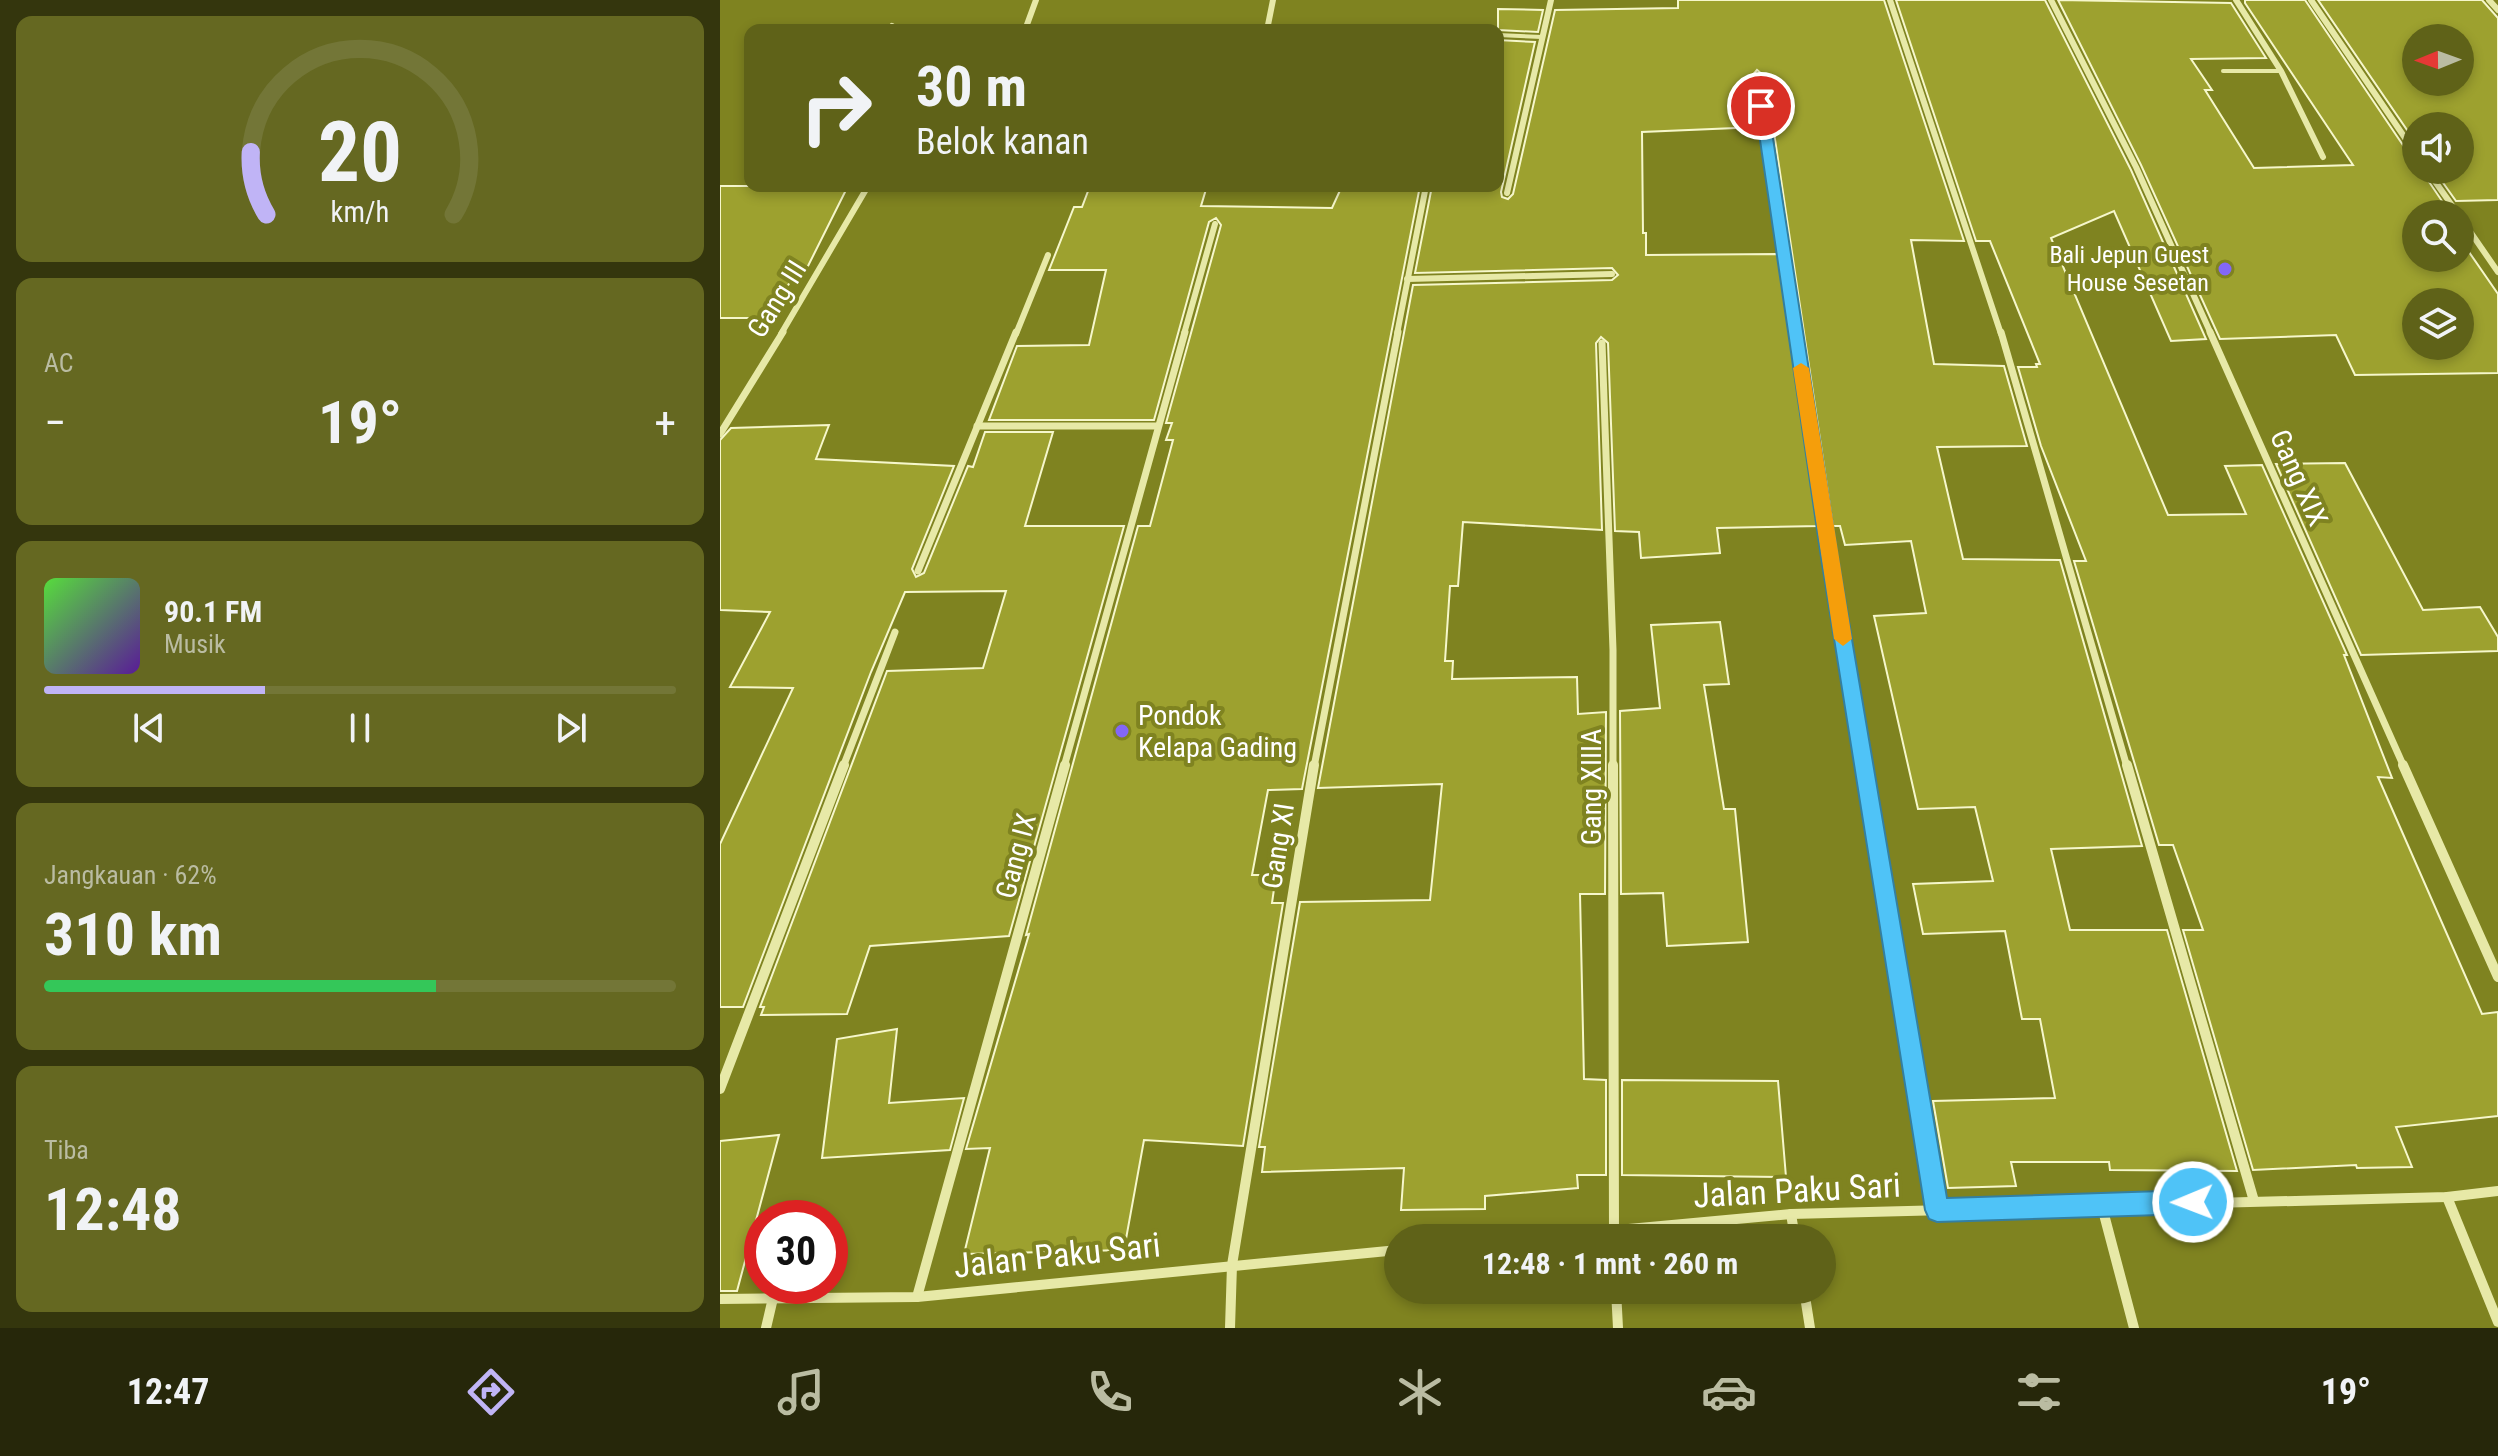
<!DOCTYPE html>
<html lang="id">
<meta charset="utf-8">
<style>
:root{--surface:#5f6218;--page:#656821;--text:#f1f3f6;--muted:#babca2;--line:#737637;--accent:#c0b4f6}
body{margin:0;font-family:"Roboto Condensed",sans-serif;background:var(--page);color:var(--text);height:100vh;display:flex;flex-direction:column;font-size:30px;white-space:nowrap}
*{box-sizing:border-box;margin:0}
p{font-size:26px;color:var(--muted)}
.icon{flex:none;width:44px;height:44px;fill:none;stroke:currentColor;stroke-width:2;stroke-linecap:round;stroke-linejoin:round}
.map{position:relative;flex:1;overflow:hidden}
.details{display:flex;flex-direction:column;gap:16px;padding:16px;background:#34360d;width:720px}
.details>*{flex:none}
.guide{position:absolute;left:24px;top:24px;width:760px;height:168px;border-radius:16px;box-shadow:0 4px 12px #0003;background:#5f6218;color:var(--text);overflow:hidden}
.needle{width:52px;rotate:269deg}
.buttons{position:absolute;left:1682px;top:24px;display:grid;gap:16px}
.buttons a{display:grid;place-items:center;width:72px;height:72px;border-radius:50%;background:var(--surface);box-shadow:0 4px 12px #0003;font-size:40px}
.speed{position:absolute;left:24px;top:1200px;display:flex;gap:16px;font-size:40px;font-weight:700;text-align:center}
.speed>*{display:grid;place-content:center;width:104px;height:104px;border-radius:50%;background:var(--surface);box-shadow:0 4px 12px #0003;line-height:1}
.speed .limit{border:12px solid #d22;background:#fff;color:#111}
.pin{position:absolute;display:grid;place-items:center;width:68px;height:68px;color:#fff;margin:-34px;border:4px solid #fff;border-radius:50%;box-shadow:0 2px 8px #0007}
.me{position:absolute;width:88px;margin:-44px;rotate:269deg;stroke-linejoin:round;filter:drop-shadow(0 0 6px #0008)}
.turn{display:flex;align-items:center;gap:28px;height:168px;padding:0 40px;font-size:36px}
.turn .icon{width:104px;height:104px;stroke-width:2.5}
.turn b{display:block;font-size:56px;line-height:68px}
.big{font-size:60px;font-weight:700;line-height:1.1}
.details .card{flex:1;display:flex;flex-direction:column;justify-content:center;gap:12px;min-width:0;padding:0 28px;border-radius:16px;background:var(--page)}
.details .dial{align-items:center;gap:0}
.dial svg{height:208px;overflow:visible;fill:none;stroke:var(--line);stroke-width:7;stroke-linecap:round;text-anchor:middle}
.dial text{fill:var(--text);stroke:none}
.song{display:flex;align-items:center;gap:24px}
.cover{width:96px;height:96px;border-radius:12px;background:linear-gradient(135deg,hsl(110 70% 55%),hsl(270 70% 35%))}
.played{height:8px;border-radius:4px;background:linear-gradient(90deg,var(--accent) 35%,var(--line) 35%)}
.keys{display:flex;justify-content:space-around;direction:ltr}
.heat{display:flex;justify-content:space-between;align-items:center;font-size:44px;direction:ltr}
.charge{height:12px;border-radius:6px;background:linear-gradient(90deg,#34c759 62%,var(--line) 0)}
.trip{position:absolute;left:664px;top:1224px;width:452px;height:80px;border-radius:40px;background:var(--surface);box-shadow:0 4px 12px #0003;font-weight:700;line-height:80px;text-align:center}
.tabs{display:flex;height:128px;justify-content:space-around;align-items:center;background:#26270a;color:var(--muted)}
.tabs .icon{width:56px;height:56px}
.tabs .selected{color:var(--accent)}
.tabs b{font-size:36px;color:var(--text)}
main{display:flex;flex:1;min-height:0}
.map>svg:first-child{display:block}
.building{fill:#9da12f;stroke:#f6f7cb;stroke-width:2;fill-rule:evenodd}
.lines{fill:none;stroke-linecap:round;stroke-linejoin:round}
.lane{stroke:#e7e9a7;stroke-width:4}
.street-far2{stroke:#e7e9a7;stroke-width:6}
.street-far1{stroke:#e7e9a7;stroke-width:7}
.street{stroke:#e7e9a7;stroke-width:10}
.route{fill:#4fc3f7;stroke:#337fa1;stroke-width:2}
.slow{fill:#f59e0b}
.poi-dot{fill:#8367f7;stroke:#7f8320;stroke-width:3}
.labels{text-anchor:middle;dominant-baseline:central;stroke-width:8;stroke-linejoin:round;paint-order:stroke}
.far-poi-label{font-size:24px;fill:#fff;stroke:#7f8320;text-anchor:end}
.street-label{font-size:28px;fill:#fff;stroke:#7f8320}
.poi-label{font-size:28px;fill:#fff;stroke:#7f8320;text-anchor:start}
.near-street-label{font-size:34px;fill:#fff;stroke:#7f8320}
</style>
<main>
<section class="details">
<div class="card dial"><svg viewBox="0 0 100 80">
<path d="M14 69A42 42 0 1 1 86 69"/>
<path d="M14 69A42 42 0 0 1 8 45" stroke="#c0b4f6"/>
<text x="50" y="56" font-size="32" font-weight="700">20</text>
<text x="50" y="72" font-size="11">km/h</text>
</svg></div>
<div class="card"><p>AC</p>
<div class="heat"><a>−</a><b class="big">19°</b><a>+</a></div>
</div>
<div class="card">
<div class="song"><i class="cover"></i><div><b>90.1 FM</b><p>Musik</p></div></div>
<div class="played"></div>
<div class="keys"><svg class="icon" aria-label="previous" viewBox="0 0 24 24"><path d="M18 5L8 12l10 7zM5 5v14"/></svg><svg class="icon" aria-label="pause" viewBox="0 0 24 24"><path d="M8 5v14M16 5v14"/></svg><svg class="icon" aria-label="next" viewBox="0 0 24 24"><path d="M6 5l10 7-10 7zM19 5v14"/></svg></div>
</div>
<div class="card"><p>Jangkauan · 62%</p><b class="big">310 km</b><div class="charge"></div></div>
<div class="card"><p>Tiba</p><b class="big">12:48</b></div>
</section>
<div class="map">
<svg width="1778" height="1328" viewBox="0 0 1778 1328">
<rect width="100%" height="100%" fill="#7f8320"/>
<g class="building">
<polygon points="958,0 1164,0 1244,241 1191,240 1214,364 1284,366 1307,446 1217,447 1243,559 1340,560 1422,846 1331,849 1350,930 1447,930 1517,1171 1390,1170 1389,1162 1291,1162 1296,1186 1228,1188 1213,1101 1335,1098 1320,1019 1302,1019 1285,931 1203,934 1193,884 1273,881 1255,807 1198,809 1154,616 1206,613 1191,541 1125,545 1120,526 1113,526 1053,126 1043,75 1037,70 1031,77 1039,127 922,132 923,233 926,233 926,255 1058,254 1100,526 997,528 1000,553 921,558 919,532 895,531 888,343 881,337 876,343 882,530 743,522 738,586 730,586 725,661 733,661 732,679 857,677 858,714 886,712 885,894 860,894 864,1079 886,1080 886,1175 857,1175 858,1188 765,1196 765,1209 681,1210 684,1168 542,1172 545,1147 539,1147 580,902 710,900 722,784 598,788 693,285 892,280 898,275 892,268 695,273 712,186 778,186 778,40 815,42 781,192 782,197 788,199 793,194 835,10 958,8"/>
<polygon points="1176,0 1325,0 1411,170 1486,339 1451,341 1394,211 1331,238 1448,515 1526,514 1505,466 1542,465 1627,655 1624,655 1672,778 1658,777 1762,1014 1778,1012 1778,1116 1676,1127 1692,1167 1637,1168 1636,1165 1533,1170 1463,930 1483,930 1453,845 1439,845 1354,561 1366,561 1321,446 1298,367 1317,367 1316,364 1320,364 1270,241 1256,241"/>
<path d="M1338,0L1511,3L1546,58L1471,59L1492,90H1485L1534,168L1633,165L1525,3V0H1585L1691,157L1696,160V170H1701L1722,201L1716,204L1723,214H1696V258H1740V239L1778,294V373L1635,375L1616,335L1500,339L1421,165ZM1696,302H1740V346H1696Z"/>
<path d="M1598,0H1762L1778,18V200L1736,201L1714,170H1740V126H1696V143ZM1696,38H1740V82H1696Z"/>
<polygon points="778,9 823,10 818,32 778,30"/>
<polygon points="0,186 128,186 81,280 71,280 50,318 0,318"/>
<polygon points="370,186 487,186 481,206 612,208 622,186 700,186 582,789 548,790 532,875 556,875 552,903 563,903 523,1146 424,1140 404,1250 244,1254 270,1148 246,1149 309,934 306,935 418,526 430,526 453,440 446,440 452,423 446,423 501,225 496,218 489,222 434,420 269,420 297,346 369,345 386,270 329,270 354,207 362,207"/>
<polygon points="109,425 96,459 234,466 192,569 196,577 204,573 248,466 253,467 265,432 333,432 305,526 404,526 289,936 150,946 127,1014 41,1015 44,1007 40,1007 167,671 263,668 286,591 185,592 151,672 23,1007 0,1007 0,844 73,688 10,687 50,612 0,610 0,440 11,428"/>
<polygon points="1625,463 1703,610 1760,607 1778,637 1778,651 1641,655 1556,464"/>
<polygon points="1000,622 1009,684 984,685 1004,809 1015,809 1028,942 947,946 943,893 901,894 900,711 940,708 931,625"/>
<polygon points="177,1029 169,1103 244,1098 230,1150 102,1158 117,1039"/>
<polygon points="902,1080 1058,1081 1066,1177 902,1175"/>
<polygon points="59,1135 17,1291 0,1291 0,1141"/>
</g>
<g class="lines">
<g class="lane">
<polyline points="778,35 822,37"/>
<polyline points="1503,71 1561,71"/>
</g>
<g class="street-far2">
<polyline points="1170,0 1281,334"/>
<polyline points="1331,0 1416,167 1491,334"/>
<polyline points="1516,0 1561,71 1603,157"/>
<polyline points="1591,0 1696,154"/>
<polyline points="1769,0 1778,10"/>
<polyline points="170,30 172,26"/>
<polyline points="305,30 316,0"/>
<polyline points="547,30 553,0"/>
<polyline points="1037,76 1076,334"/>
<polyline points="1707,170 1738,214"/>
<polyline points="787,193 831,0"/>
<polyline points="1740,217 1778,272"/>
<polyline points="687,279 892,274"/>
<polyline points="61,334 148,186"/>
<polyline points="296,334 328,255"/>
<polyline points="464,334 495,224"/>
<polyline points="677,334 706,186"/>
</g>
<g class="street-far1">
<polyline points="1076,332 1144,767"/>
<polyline points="1281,332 1407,767"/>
<polyline points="1490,332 1684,767"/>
<polyline points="882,343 893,650 893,767"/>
<polyline points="257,426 437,426"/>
<polyline points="0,434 63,332"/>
<polyline points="198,571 296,332"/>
<polyline points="123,767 175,632"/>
<polyline points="344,767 465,332"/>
<polyline points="594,767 678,332"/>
</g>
<g class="street">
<polyline points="893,765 894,1238"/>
<polyline points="1144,765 1217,1210"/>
<polyline points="1407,765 1534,1201"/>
<polyline points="1683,765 1778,977"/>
<polyline points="0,1089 124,765"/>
<polyline points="1727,1197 1778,1322"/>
<polyline points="1381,1203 1414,1328"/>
<polyline points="1071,1214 1075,1238"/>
<polyline points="811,1238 1071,1214 1727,1197 1778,1191"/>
<polyline points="896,1290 898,1328"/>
<polyline points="1084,1290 1090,1328"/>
<polyline points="197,1297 345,765"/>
<polyline points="0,1299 197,1297 678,1250"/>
<polyline points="46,1328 53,1298"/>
<polyline points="510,1328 512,1265 594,765"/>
</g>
</g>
<polygon class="route" points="1041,102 1048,106 1118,557 1227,1198 1473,1190 1481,1194 1484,1202 1481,1210 1473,1214 1217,1222 1209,1219 1205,1210 1101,557 1035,106"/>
<polygon class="slow" points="1081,363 1089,368 1132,639 1123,646 1114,639 1073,368"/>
<g class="poi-dot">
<circle cx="1505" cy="269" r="8"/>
<circle cx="402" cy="731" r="8"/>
</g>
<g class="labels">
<g class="far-poi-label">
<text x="1489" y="255">Bali Jepun Guest<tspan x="1489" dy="28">House Sesetan</tspan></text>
</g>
<g class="street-label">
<text transform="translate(57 299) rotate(-58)">Gang III</text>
<text transform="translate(1579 478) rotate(66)">Gang XIX</text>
<text transform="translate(871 787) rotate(-90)">Gang XIIIA</text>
<text transform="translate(558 846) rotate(-81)">Gang XI</text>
<text transform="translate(296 856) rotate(-75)">Gang IX</text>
</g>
<g class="poi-label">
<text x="418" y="715">Pondok<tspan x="418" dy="32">Kelapa Gading</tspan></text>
</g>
<g class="near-street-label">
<text transform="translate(1077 1190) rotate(-3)">Jalan Paku Sari</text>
<text transform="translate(337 1255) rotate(-6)">Jalan Paku Sari</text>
</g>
</g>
</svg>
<div class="buttons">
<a><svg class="needle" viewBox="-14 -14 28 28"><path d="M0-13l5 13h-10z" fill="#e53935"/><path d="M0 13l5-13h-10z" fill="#babca2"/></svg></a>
<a><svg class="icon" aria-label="sound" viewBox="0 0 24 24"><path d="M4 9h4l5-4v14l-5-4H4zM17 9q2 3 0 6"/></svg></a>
<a><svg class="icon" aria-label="search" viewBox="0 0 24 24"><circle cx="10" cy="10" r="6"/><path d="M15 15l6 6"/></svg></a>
<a><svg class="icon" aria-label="layers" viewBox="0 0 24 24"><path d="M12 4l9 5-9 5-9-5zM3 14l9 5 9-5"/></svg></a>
</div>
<div class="speed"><div class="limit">30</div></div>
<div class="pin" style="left:1041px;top:106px;background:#d93025"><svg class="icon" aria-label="arrive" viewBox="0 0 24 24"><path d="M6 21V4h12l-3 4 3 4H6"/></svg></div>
<svg class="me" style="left:1473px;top:1202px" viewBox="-20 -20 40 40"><circle r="17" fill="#4fc3f7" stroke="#fff" stroke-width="3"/><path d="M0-11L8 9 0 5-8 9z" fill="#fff"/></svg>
<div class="trip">12:48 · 1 mnt · 260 m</div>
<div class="guide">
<div class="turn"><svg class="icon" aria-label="right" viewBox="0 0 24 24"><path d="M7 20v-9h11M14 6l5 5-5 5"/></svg><div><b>30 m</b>Belok kanan</div></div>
</div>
</div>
</main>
<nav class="tabs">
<b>12:47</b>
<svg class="icon selected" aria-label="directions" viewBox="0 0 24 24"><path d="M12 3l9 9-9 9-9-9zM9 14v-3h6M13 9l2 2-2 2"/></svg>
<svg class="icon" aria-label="music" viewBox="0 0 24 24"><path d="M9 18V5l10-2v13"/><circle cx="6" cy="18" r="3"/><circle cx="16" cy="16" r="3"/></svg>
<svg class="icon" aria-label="phone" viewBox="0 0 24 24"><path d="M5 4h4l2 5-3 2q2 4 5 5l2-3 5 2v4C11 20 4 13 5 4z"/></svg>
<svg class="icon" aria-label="climate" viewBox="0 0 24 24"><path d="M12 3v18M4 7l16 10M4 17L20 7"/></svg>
<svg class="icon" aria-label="car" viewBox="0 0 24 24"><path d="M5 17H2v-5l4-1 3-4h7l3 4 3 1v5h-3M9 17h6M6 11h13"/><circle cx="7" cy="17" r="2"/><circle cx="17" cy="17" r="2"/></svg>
<svg class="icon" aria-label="filters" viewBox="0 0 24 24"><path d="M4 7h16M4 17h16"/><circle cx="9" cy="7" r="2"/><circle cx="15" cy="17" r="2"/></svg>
<b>19°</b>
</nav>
